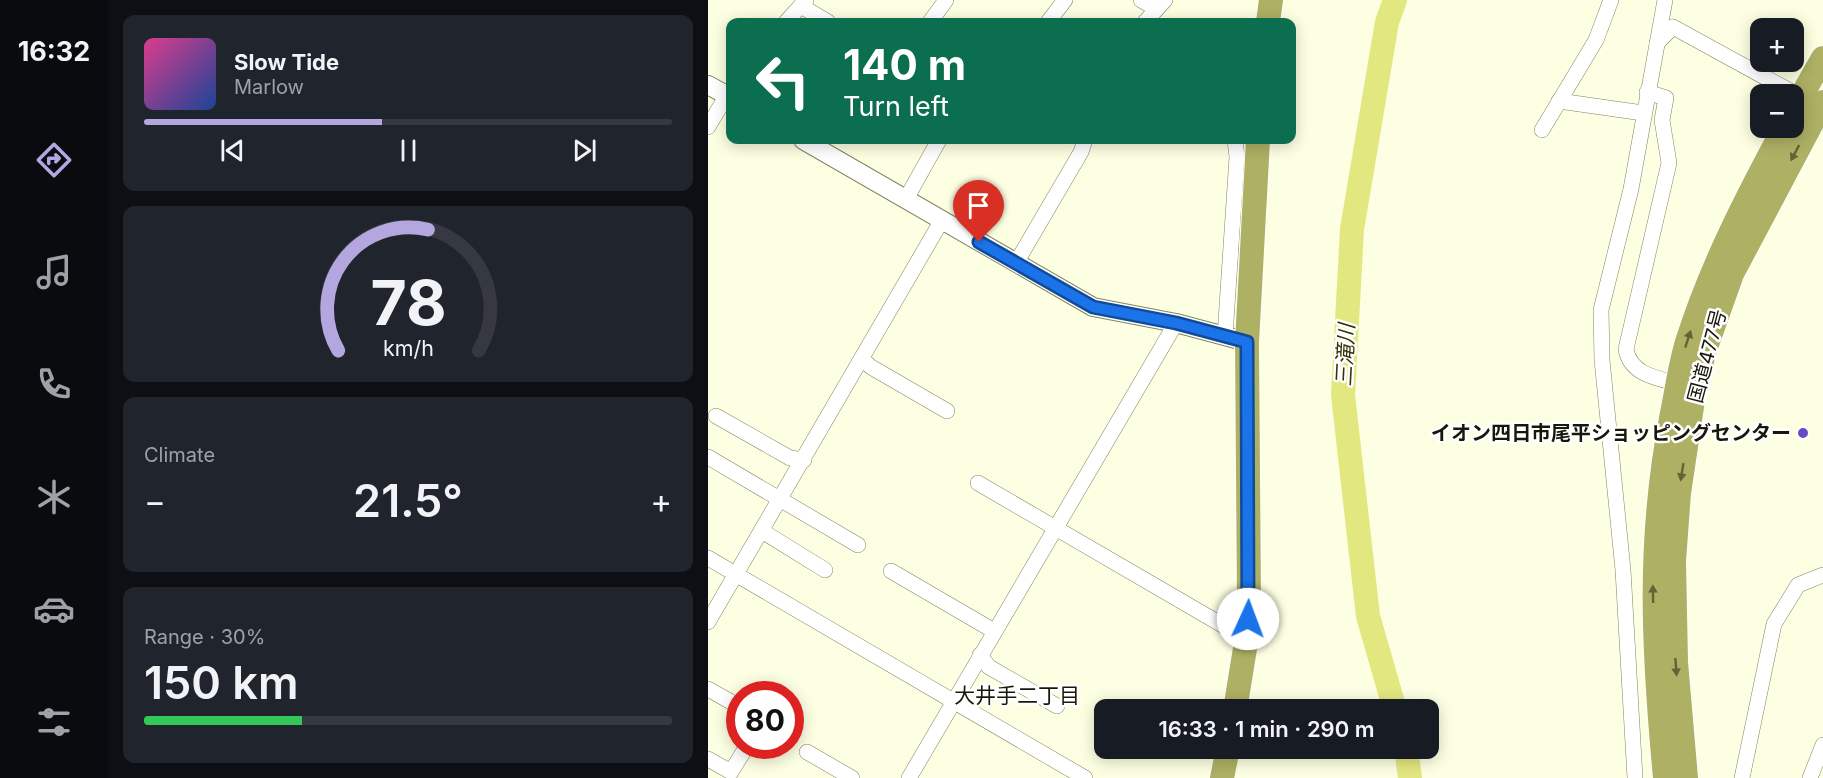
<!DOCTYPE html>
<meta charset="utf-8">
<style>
:root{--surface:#171b24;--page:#20242c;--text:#f1f3f6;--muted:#9ea1a6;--line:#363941;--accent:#b4a6df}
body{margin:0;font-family:Inter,"Noto Sans JP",sans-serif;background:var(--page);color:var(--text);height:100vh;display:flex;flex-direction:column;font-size:22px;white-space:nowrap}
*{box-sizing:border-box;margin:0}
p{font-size:20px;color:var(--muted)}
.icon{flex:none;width:33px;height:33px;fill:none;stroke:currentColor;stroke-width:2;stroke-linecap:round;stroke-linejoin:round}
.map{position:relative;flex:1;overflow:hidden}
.side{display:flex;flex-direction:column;gap:15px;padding:15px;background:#0d0f14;width:600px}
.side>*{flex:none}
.top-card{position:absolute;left:18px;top:18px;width:570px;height:126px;border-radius:12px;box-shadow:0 3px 15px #0003;background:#0b6e4f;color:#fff;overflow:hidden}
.fabs{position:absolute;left:1042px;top:18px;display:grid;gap:12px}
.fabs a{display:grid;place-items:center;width:54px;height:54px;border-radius:12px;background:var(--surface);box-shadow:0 3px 15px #0003;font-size:30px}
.speed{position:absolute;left:18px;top:681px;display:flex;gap:12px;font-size:30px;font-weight:700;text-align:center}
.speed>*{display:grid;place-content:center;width:78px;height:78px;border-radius:50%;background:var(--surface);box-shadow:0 3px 15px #0003;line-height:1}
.speed .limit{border:9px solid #d22;background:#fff;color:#111}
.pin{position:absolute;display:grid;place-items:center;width:51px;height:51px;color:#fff;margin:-62px -26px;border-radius:50% 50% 50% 0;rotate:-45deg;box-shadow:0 0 6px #0007}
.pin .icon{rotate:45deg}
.me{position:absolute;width:66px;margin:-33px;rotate:2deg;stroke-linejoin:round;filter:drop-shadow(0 0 4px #0008)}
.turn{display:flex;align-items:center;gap:21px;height:126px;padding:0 18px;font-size:27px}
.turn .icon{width:78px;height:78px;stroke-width:2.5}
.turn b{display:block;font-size:42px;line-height:51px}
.big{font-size:45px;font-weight:600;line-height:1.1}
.side .card{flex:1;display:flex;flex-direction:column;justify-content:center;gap:9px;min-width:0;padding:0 21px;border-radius:12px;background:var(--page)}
.side .dial{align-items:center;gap:0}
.dial svg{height:156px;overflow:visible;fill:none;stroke:var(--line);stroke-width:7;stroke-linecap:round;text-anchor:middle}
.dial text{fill:var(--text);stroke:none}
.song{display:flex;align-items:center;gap:18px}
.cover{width:72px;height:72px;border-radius:9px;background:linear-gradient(135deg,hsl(330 70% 55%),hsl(220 70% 35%))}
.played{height:6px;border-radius:3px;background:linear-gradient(90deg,var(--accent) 45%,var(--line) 45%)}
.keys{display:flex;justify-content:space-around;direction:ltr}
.heat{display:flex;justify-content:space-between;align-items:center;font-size:33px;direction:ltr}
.charge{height:9px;border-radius:4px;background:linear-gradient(90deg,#34c759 30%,var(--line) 0)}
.trip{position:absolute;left:386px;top:699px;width:345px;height:60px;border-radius:12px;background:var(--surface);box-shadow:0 3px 15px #0003;font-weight:600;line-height:60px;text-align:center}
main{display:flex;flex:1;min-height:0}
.dock{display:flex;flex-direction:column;width:108px;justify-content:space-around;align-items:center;background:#090b0e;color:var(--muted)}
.dock .icon{width:42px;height:42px}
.dock .active{color:var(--accent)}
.dock b{font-size:27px;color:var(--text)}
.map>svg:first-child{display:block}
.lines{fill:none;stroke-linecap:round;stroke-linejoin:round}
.river{stroke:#e3e780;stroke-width:24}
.minor-casing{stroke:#828462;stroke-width:16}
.tertiary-casing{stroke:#828462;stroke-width:20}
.trunk-casing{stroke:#fff;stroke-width:26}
.minor{stroke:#fff;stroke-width:15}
.tertiary{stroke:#fff;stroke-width:18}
.trunk{stroke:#aeb064;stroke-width:24}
.oneway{fill:#626437}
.route-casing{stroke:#114b97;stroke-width:15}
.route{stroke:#1a73e8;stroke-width:10}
.poi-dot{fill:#6a49c2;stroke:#fff;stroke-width:2}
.labels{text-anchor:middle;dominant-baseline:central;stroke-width:5;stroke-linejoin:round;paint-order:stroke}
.street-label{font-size:20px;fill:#17170a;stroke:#fff}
.poi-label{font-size:20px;font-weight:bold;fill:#17170a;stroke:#fff;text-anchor:end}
.water-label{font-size:21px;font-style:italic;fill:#333407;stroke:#fff}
.neighbourhood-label{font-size:21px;fill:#17170a;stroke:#fff}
</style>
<main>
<nav class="dock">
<b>16:32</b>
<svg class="icon active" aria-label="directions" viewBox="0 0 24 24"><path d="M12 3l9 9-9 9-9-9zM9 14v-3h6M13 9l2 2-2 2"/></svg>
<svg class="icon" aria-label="music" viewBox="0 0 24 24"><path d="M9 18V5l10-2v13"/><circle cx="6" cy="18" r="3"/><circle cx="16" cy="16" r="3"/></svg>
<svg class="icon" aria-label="phone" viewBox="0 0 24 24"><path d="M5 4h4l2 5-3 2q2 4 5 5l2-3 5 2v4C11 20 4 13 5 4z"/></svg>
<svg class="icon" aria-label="climate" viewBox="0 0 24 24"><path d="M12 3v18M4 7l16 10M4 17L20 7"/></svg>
<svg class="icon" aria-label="car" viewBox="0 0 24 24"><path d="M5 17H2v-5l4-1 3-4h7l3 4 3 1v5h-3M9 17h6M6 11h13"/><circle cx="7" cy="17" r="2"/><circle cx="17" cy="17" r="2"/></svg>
<svg class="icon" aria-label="filters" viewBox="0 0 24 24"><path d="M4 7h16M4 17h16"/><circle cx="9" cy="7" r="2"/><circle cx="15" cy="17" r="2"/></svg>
</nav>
<section class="side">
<div class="card">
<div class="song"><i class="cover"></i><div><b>Slow Tide</b><p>Marlow</p></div></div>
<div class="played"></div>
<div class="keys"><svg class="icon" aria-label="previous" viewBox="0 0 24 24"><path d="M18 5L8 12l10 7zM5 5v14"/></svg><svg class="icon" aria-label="pause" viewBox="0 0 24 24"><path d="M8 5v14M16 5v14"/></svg><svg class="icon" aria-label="next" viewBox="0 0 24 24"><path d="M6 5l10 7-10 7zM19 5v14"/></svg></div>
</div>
<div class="card dial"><svg viewBox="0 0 100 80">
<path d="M14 69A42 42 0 1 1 86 69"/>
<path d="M14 69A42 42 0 0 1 60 7" stroke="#b4a6df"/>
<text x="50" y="56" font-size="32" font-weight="700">78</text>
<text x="50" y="72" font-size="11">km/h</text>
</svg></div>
<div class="card"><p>Climate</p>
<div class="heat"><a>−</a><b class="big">21.5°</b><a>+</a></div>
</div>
<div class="card"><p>Range · 30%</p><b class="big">150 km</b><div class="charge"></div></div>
</section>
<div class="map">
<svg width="1115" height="778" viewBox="0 0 1115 778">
<rect width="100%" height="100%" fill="#fcffe1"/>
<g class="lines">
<g class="river">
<polyline points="687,710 660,616 635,395 644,229 679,22 687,0"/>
<polyline points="698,748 702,778"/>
</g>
<defs>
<g id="minor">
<polyline points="433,0 447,8"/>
<polyline points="93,6 120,22"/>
<polyline points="78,22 98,0"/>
<polyline points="222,22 238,0"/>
<polyline points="340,22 357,0"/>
<polyline points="437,22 457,0"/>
<polyline points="949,43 965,27 1093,97"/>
<path d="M939,92L958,98L954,120L961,163L918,349C922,376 953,379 976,385"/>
<polyline points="851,101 935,113"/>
<polyline points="0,127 19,95"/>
<polyline points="834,130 888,40 903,0"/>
<polyline points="198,199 231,140"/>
<polyline points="308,263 373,152 377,140"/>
<polyline points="517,336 529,157 527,140"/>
<polyline points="154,359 163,367 239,411"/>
<polyline points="8,416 82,458 96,460"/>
<polyline points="0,457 150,545"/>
<polyline points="270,483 516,626"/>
<polyline points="54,531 117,570"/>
<polyline points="0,558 377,778"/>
<polyline points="183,571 286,631"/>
<polyline points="0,622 234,220"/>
<polyline points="272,655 281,667 349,706"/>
<polyline points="0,689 32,707"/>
<polyline points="99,752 144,778"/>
<polyline points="0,759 23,772 39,746"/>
<polyline points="201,778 468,323"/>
<polyline points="927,778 915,570 894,360 893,310 923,189 957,0"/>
<polyline points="1034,778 1066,624 1090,585 1115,575"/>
<polyline points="1102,778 1115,745"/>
</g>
<g id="tertiary">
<polyline points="0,85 22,97"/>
<polyline points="95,140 385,307 468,323 539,342"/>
</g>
<g id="trunk">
<polyline points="560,22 563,0"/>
<polyline points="1086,109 1115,58"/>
<polyline points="527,710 539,636 541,602 539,342 550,140"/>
<polyline points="514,778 520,748"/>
<path d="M957,778C945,649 939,541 964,413C969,389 972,365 979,342C1003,266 1039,197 1076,128"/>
<polyline points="978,778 968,662 966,561 971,493 987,387 997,350 1024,274 1115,102"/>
</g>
</defs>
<use href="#minor" class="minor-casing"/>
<use href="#tertiary" class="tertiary-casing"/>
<use href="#trunk" class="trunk-casing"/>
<use href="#minor" class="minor"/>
<use href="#tertiary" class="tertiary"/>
<use href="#trunk" class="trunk"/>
</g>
<defs><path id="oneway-solid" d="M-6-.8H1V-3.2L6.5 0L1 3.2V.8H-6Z" transform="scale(1.5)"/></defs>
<g class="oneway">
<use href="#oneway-solid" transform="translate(1087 153) rotate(118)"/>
<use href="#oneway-solid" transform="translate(980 339) rotate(-72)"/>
<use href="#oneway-solid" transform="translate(974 472) rotate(99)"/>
<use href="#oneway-solid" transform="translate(945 594) rotate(-91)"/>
<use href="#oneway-solid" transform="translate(968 667) rotate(86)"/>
</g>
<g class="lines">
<defs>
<polyline id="route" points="271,242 385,307 468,323 539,342 540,619"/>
</defs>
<use href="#route" class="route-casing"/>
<use href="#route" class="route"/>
</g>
<circle class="poi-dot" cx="1095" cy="433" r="6"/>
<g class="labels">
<g class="street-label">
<text transform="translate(999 356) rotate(-75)">国道477号</text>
</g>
<g class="poi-label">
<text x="1083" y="433">イオン四日市尾平ショッピングセンター</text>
</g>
<g class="water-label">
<text transform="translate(637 355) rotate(-87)">三滝川</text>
</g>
<g class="neighbourhood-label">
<text x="309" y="695">大井手二丁目</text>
</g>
</g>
</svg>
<div class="fabs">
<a>+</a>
<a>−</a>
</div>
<div class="speed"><div class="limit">80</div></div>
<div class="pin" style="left:271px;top:242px;background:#d93025"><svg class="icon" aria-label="arrive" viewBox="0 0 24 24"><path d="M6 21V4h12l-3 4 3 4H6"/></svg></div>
<svg class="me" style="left:540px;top:619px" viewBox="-20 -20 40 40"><circle r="19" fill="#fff"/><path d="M0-13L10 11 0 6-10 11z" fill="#1a73e8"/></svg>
<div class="trip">16:33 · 1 min · 290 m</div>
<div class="top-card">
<div class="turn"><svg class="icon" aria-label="left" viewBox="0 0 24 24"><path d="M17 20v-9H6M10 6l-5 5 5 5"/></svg><div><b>140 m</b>Turn left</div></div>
</div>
</div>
</main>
